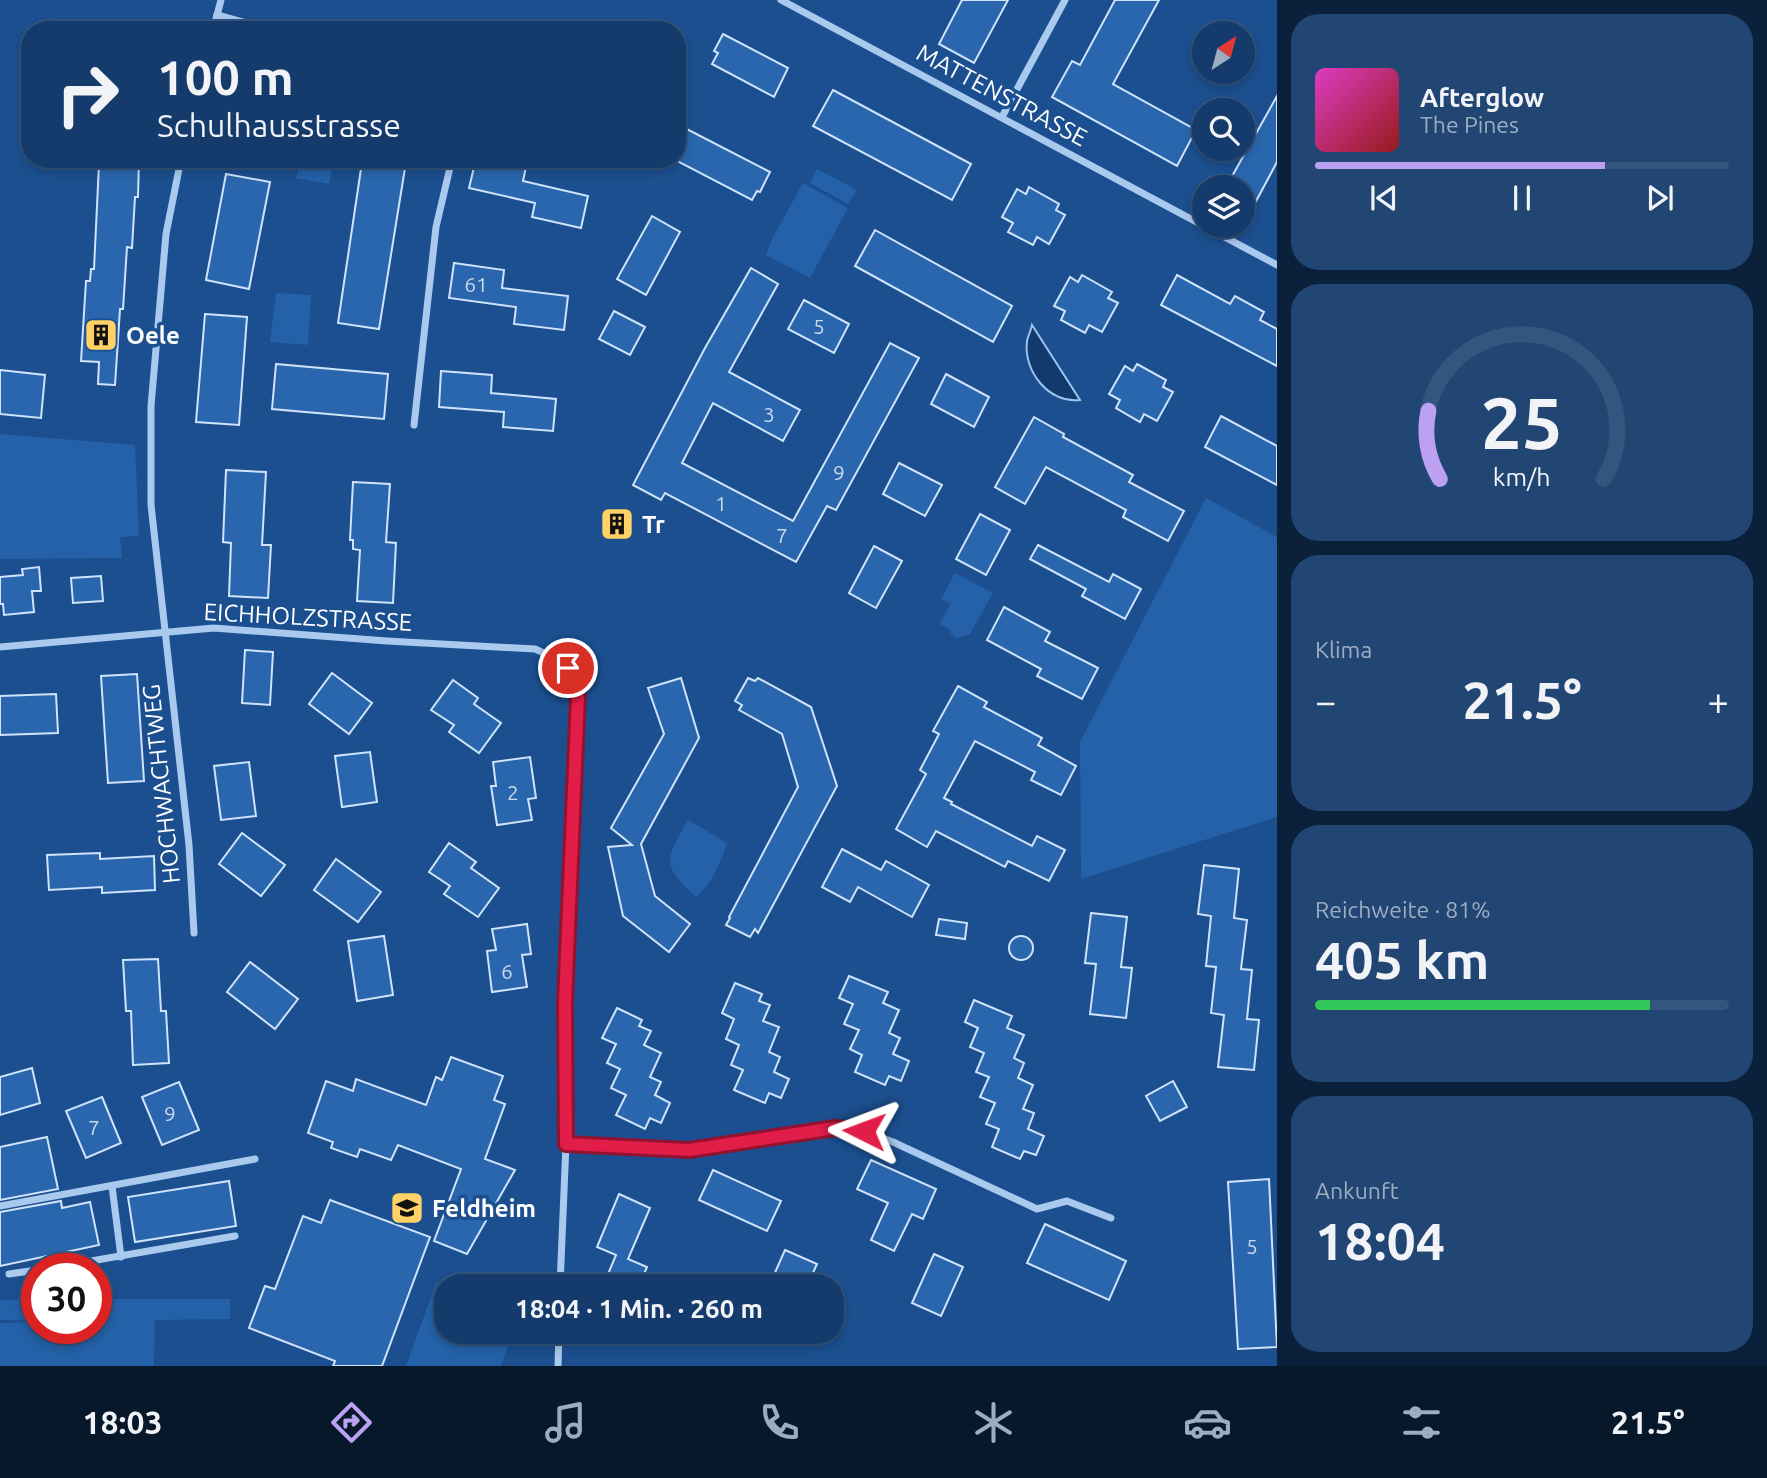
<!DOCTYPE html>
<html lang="de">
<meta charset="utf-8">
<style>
:root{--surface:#143b6b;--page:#214673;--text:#f1f3f6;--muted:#9dadc1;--line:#33557e;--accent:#bca0f2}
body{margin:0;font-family:Ubuntu,sans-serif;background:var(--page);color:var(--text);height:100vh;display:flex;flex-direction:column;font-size:26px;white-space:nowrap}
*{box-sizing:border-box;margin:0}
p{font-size:23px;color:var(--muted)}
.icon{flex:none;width:38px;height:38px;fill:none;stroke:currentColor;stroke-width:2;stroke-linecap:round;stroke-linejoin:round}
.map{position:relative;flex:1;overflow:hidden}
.sheet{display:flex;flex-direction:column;gap:14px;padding:14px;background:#0b203b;width:490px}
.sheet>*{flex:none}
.banner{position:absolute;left:21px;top:21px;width:665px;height:147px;border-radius:28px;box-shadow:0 4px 10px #0003,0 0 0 2px var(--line);background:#143b6b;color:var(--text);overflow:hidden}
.needle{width:46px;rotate:36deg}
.buttons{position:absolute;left:1192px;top:21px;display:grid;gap:14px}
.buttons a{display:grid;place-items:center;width:63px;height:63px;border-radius:50%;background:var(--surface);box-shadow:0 4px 10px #0003,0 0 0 2px var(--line);font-size:35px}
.speed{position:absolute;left:21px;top:1253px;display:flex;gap:14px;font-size:35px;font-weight:700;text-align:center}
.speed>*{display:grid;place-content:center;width:91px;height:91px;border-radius:50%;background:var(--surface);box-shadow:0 4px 10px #0003,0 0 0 2px var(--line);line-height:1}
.speed .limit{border:10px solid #d22;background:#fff;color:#111}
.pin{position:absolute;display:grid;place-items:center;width:60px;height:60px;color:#fff;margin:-30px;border:4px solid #fff;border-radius:50%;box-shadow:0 2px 7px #0007}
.me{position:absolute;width:77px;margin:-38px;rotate:273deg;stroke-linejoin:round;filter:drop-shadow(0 0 5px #0008)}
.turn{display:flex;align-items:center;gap:24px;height:147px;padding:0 21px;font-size:32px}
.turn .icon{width:91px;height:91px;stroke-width:2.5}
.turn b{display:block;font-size:49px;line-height:60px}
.big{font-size:52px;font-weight:600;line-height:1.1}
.sheet .widget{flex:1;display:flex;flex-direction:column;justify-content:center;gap:10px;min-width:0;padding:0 24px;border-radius:28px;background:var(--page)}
.sheet .dial{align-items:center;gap:0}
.dial svg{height:182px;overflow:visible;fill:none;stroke:var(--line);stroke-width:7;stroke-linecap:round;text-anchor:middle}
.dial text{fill:var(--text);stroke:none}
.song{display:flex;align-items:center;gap:21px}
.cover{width:84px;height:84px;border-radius:10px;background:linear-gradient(135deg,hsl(310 70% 55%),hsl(0 70% 35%))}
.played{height:7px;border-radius:4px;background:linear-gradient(90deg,var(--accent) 70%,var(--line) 70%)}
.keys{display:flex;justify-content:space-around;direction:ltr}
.heat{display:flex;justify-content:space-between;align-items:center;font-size:38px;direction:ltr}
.charge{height:10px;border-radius:5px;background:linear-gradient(90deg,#34c759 81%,var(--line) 0)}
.trip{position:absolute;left:434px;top:1274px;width:410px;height:70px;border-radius:28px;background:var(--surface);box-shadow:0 4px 10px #0003,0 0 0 2px var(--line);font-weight:600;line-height:70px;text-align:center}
.dock{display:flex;height:112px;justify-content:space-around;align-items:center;background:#08182b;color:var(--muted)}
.dock .icon{width:49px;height:49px}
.dock .on{color:var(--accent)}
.dock b{font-size:32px;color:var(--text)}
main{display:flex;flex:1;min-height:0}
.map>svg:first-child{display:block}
.green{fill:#2461a8}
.water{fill:#123a6d;stroke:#9cc4f0;stroke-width:2}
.building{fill:#2a66ad;stroke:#cfe3fa;stroke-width:2}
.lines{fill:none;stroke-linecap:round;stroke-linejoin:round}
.street{stroke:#a9c9ee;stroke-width:7}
.route-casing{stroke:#92132f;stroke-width:18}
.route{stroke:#e11d48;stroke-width:12}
.labels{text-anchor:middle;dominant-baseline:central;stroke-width:7;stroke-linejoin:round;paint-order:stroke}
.number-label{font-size:21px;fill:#cad9ea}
.street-label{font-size:24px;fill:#fff;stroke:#1b4f8f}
.poi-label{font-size:24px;font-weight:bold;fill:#fff;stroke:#1b4f8f;text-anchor:start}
</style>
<main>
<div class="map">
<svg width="1277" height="1366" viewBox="0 0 1277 1366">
<rect width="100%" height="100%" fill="#1b4f8f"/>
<g class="green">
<polygon points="301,159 334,159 329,184 296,178"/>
<polygon points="817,169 857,190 848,204 810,183"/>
<polygon points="803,183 848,208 810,278 766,255 773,237"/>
<polygon points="276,293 311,295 308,345 270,342"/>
<polygon points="0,434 135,445 139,536 120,537 122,558 0,559"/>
<polygon points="1206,498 1277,537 1277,817 1081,879 1080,742"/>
<polygon points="955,573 993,593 970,634 957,638 950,633 951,630 940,624 950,604 941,599"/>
<path d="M688,820L727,843C720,864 713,882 696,897C660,865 666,858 688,820Z"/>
<polygon points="436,1283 446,1287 446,1332 513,1332 501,1366 406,1366"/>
<polygon points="37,1299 37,1320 0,1320 0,1300"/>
<polygon points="96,1299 230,1299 230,1319 155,1320 154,1366 0,1366 0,1323 37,1322 37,1328 96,1328"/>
</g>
<path class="water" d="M1032,325L1080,400C1049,404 1023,371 1027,341C1028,336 1031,330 1032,325Z"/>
<g class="building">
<polygon points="962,0 1008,0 974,63 939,44"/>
<polygon points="1115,0 1159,0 1113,84 1196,130 1177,166 1052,97 1072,61 1080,65"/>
<polygon points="723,34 788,68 774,97 712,64 718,53 714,51"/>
<polygon points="833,90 971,164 952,200 813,126"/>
<polygon points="1277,96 1277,162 1254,205 1242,198 1242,187 1226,187"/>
<polygon points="677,124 770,172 760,192 757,191 752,200 677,161"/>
<polygon points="105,159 139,159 138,197 135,197 132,248 127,247 123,309 120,309 115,385 98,384 99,362 81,361 86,281 90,281 91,269 94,269 99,164 105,164"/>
<polygon points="476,159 492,159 526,167 523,181 588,196 581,228 532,217 535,203 469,188"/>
<polygon points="362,162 405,168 379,329 338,323"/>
<polygon points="226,174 270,182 249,289 206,280"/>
<polygon points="1029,187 1059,204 1056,210 1065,215 1049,244 1037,237 1033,245 1008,232 1013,223 1002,217 1017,189 1026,194"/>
<polygon points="652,216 680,232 646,295 617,279"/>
<polygon points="875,230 1012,306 993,342 855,266"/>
<polygon points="454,263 504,270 502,288 568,296 564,330 514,324 516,307 449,298"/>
<polygon points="751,268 778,284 729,372 800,410 783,441 713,403 682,463 793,521 890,343 919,358 836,510 827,506 796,562 665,493 661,500 633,485 705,348"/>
<polygon points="1082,275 1112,292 1108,298 1118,303 1102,332 1089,325 1085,333 1061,320 1065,311 1054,306 1070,277 1078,282"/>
<polygon points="1177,275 1230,304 1235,296 1264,312 1260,320 1277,329 1277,366 1161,305"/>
<polygon points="804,300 849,324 834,353 788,329"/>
<polygon points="614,311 645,327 630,355 599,339"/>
<polygon points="205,314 247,317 239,425 196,422"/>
<polygon points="276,364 388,374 384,419 272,409"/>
<polygon points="1137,364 1166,380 1163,387 1173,392 1157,421 1144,414 1140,422 1116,408 1120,400 1109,394 1125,366 1133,371"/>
<polygon points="0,370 45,375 41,418 0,414"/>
<polygon points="441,371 492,375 491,393 556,399 553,431 503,427 504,412 439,407"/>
<polygon points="946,374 989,397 974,427 931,404"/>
<polygon points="1221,416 1277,446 1277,485 1205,447"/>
<polygon points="1034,417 1064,434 1063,437 1133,475 1129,482 1184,511 1168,541 1123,517 1126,510 1046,467 1025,504 995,487"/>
<polygon points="899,463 942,485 925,516 883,494"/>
<polygon points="226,470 266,472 262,545 271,545 268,598 229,596 231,543 223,542"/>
<polygon points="353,482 390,484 386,542 396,543 393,603 357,601 360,550 353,549 353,540 350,540"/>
<polygon points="980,514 1010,530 986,575 956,559"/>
<polygon points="1038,545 1109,582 1113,574 1141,589 1125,619 1082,596 1086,589 1030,559"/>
<polygon points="874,546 902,561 876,608 849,593"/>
<polygon points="39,567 41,591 32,591 34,612 4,615 3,604 0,604 0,577 23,575 22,569"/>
<polygon points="101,576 103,601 73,603 71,578"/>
<polygon points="1004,607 1050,632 1045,641 1098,668 1082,699 1037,676 1041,669 987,640"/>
<polygon points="245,650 273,652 270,705 242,703"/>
<polygon points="332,673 372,703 349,734 309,704"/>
<polygon points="137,674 144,781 108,783 101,676"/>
<polygon points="681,678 699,738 641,844 655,896 690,924 669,952 623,916 608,847 632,845 611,828 664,734 648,688"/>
<polygon points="748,678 755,681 758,678 811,707 837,786 758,933 755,929 750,937 726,925 730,918 729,917 798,787 782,734 739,710 742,705 735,701"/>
<polygon points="453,680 478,698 474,704 501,723 479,753 449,732 454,725 431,710"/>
<polygon points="958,686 987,702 984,707 1042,738 1038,745 1076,766 1061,795 1031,780 1035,772 975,741 944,798 952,802 951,804 1032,846 1037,836 1065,850 1049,881 1008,861 1005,867 936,831 927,847 896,829 926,774 920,770 939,734 933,731"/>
<polygon points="56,694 58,733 0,735 0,696"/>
<polygon points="370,752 377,802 342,807 335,756"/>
<polygon points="530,757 536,798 528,799 532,820 497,825 491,786 496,786 493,762"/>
<polygon points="249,762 256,816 221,820 214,766"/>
<polygon points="242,833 285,865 261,896 219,864"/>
<polygon points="449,843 476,862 471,868 499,888 478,917 444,894 450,886 429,872"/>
<polygon points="842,849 881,870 886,861 929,885 912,917 858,887 850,902 822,887"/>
<polygon points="100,853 100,859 154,856 155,890 102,893 102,887 49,890 47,855"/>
<polygon points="336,859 381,892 358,922 314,890"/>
<polygon points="1204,865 1239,869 1234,918 1247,920 1241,969 1252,970 1247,1019 1259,1020 1254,1070 1218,1067 1224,1015 1211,1013 1216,967 1206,966 1211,916 1198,914"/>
<polygon points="1091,913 1127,917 1121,967 1132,968 1126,1018 1090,1014 1096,964 1085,963"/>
<polygon points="939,919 967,923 965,939 936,935"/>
<polygon points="527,924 531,954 522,955 527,987 492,992 487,951 496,950 492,929"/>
<circle cx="1021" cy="948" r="12"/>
<polygon points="384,936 393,995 357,1001 348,941"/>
<polygon points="158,959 161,1011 166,1011 169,1063 133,1065 131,1011 126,1011 123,960"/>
<polygon points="250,962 298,999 275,1029 227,992"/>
<polygon points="849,976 888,992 883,1003 899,1010 889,1033 900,1038 893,1054 909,1061 901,1081 889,1076 885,1085 855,1072 862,1055 850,1049 859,1030 844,1024 853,1004 839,998"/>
<polygon points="735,983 762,994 759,1001 770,1005 763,1021 779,1027 769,1052 780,1057 774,1072 789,1079 781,1098 769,1093 765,1103 734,1090 743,1070 731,1065 739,1045 726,1039 734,1019 722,1013"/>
<polygon points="974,1000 1012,1016 1007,1028 1024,1035 1014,1058 1024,1063 1018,1078 1033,1085 1023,1109 1034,1113 1028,1129 1044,1136 1036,1155 1024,1151 1020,1159 992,1147 999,1129 986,1124 995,1103 980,1097 989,1077 976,1072 984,1053 970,1047 978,1028 965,1022"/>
<polygon points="617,1008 642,1020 639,1026 651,1031 644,1045 661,1053 650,1077 661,1082 655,1095 670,1103 661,1123 650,1118 645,1129 616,1115 626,1095 611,1088 620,1069 607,1063 616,1044 602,1038"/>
<polygon points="451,1057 503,1076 494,1100 505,1104 485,1159 515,1170 467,1254 434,1241 461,1169 398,1145 391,1160 360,1149 357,1157 331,1148 333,1142 308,1133 326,1081 353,1091 356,1079 426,1105 436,1077 442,1080"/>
<polygon points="32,1068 40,1103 0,1115 0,1077"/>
<polygon points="1173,1081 1187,1107 1160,1121 1146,1096"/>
<polygon points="179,1082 199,1130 162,1145 142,1097"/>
<polygon points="102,1097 121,1143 86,1158 66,1111"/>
<polygon points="47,1137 58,1189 0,1200 0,1147"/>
<polygon points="871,1160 936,1189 923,1219 912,1214 894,1251 871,1240 888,1203 857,1189"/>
<polygon points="713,1170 781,1201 767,1231 699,1200"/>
<polygon points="1269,1179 1277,1347 1238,1349 1228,1182"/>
<polygon points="229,1181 236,1226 135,1242 128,1197"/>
<polygon points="619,1194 650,1208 628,1259 647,1267 639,1286 603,1286 616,1255 597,1247"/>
<polygon points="330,1200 430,1237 382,1366 333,1366 335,1361 249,1328 265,1286 275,1289 303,1216 321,1223"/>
<polygon points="61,1201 62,1208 90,1202 99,1245 0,1266 0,1212"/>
<polygon points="1045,1224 1126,1261 1109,1300 1027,1263"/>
<polygon points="785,1250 817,1264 807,1286 769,1286"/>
<polygon points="934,1254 963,1267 941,1316 912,1303"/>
</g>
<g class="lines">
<g class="street">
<polyline points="781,0 1277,265"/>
<polyline points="217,15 268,29 352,30"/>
<polyline points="213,30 221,0"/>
<polyline points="1002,117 1065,0"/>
<polyline points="181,159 166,234 151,406 151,505 189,845 194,933"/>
<polyline points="414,425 436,227 452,159"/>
<path d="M0,647L214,628L387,641L535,649C564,662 566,665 578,696L565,1002L566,1144L560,1286"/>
<polyline points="566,1144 689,1150 835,1128 864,1131 893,1142 1037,1209 1067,1201 1111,1218"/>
<polyline points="112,1186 121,1257"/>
<polyline points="0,1206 255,1159"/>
<polyline points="45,1269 235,1236"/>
<polyline points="9,1274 37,1270"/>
<polyline points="558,1366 559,1332"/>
</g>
</g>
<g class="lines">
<defs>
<polyline id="route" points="568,668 578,696 565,1002 566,1144 689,1150 835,1128 864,1131"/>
</defs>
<use href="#route" class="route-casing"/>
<use href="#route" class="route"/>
</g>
<defs>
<symbol id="building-square" viewBox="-11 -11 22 22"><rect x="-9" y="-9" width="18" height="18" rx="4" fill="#ffd166" stroke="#1b4f8f"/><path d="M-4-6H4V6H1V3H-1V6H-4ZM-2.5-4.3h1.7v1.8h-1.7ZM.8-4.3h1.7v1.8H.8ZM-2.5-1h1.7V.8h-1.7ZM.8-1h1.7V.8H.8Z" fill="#111"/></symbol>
<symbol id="school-square" viewBox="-11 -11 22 22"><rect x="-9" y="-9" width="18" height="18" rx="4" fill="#ffd166" stroke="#1b4f8f"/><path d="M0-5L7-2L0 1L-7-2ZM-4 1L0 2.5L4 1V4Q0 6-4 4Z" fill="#111"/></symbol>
</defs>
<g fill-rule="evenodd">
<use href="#building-square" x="82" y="316" width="38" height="38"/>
<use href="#building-square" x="598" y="505" width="38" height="38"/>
<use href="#school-square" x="388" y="1189" width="38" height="38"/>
</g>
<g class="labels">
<g class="number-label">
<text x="476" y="284">61</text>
<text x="819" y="326">5</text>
<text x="769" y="414">3</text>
<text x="839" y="472">9</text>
<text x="721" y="503">1</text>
<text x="782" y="535">7</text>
<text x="513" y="792">2</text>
<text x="507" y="971">6</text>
<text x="170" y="1113">9</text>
<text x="94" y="1127">7</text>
<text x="1252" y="1246">5</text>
</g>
<g class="street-label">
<text transform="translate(1002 95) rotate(28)">MATTENSTRASSE</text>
<text transform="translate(308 617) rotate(3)">EICHHOLZSTRASSE</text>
<text transform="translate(161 784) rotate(-96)">HOCHWACHTWEG</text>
</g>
<g class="poi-label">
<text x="126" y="335">Oele</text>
<text x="642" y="524">Tr</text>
<text x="432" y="1208">Feldheim</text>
</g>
</g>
</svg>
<div class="buttons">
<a><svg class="needle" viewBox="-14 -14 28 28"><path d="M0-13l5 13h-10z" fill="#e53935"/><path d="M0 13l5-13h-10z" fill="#9dadc1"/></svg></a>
<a><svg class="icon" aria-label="search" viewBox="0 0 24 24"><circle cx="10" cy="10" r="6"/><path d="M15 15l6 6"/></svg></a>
<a><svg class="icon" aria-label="layers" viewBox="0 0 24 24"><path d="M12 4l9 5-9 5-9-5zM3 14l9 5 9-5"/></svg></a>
</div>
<div class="speed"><div class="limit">30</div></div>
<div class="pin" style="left:568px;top:668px;background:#d93025"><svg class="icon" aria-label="arrive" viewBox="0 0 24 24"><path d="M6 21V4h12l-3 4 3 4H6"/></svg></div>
<svg class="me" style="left:864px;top:1131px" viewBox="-20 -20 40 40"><path d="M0-17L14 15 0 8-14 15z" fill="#e11d48" stroke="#fff" stroke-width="4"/></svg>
<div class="trip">18:04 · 1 Min. · 260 m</div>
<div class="banner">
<div class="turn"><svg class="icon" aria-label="right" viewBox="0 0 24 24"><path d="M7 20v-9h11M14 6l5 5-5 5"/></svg><div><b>100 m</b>Schulhausstrasse</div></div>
</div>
</div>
<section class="sheet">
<div class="widget">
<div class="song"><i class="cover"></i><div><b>Afterglow</b><p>The Pines</p></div></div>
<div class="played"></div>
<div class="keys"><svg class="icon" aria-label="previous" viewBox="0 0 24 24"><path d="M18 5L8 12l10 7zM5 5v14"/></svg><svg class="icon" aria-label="pause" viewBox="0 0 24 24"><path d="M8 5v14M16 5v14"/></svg><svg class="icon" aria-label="next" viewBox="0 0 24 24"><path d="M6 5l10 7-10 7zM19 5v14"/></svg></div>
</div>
<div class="widget dial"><svg viewBox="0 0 100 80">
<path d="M14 69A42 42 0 1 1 86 69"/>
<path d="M14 69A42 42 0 0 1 9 39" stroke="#bca0f2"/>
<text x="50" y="56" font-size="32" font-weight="700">25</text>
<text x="50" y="72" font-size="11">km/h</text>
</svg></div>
<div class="widget"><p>Klima</p>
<div class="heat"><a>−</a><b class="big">21.5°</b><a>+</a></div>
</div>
<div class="widget"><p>Reichweite · 81%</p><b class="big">405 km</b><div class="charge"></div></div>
<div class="widget"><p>Ankunft</p><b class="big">18:04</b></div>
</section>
</main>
<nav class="dock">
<b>18:03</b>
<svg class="icon on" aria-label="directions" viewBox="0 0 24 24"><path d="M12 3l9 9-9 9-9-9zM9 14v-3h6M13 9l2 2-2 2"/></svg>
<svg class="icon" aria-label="music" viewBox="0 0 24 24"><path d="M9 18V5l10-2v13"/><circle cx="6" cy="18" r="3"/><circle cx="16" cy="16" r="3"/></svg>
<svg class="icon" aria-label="phone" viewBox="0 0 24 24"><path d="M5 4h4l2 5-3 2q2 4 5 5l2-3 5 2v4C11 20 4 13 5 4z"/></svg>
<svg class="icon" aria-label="climate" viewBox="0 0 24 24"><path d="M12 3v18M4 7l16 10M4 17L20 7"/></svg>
<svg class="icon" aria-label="car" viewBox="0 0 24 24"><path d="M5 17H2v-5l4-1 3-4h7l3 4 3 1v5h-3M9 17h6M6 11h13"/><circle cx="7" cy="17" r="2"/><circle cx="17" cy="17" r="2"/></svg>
<svg class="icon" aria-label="filters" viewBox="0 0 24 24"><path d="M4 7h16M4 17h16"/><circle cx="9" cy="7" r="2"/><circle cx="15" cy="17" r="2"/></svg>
<b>21.5°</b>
</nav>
